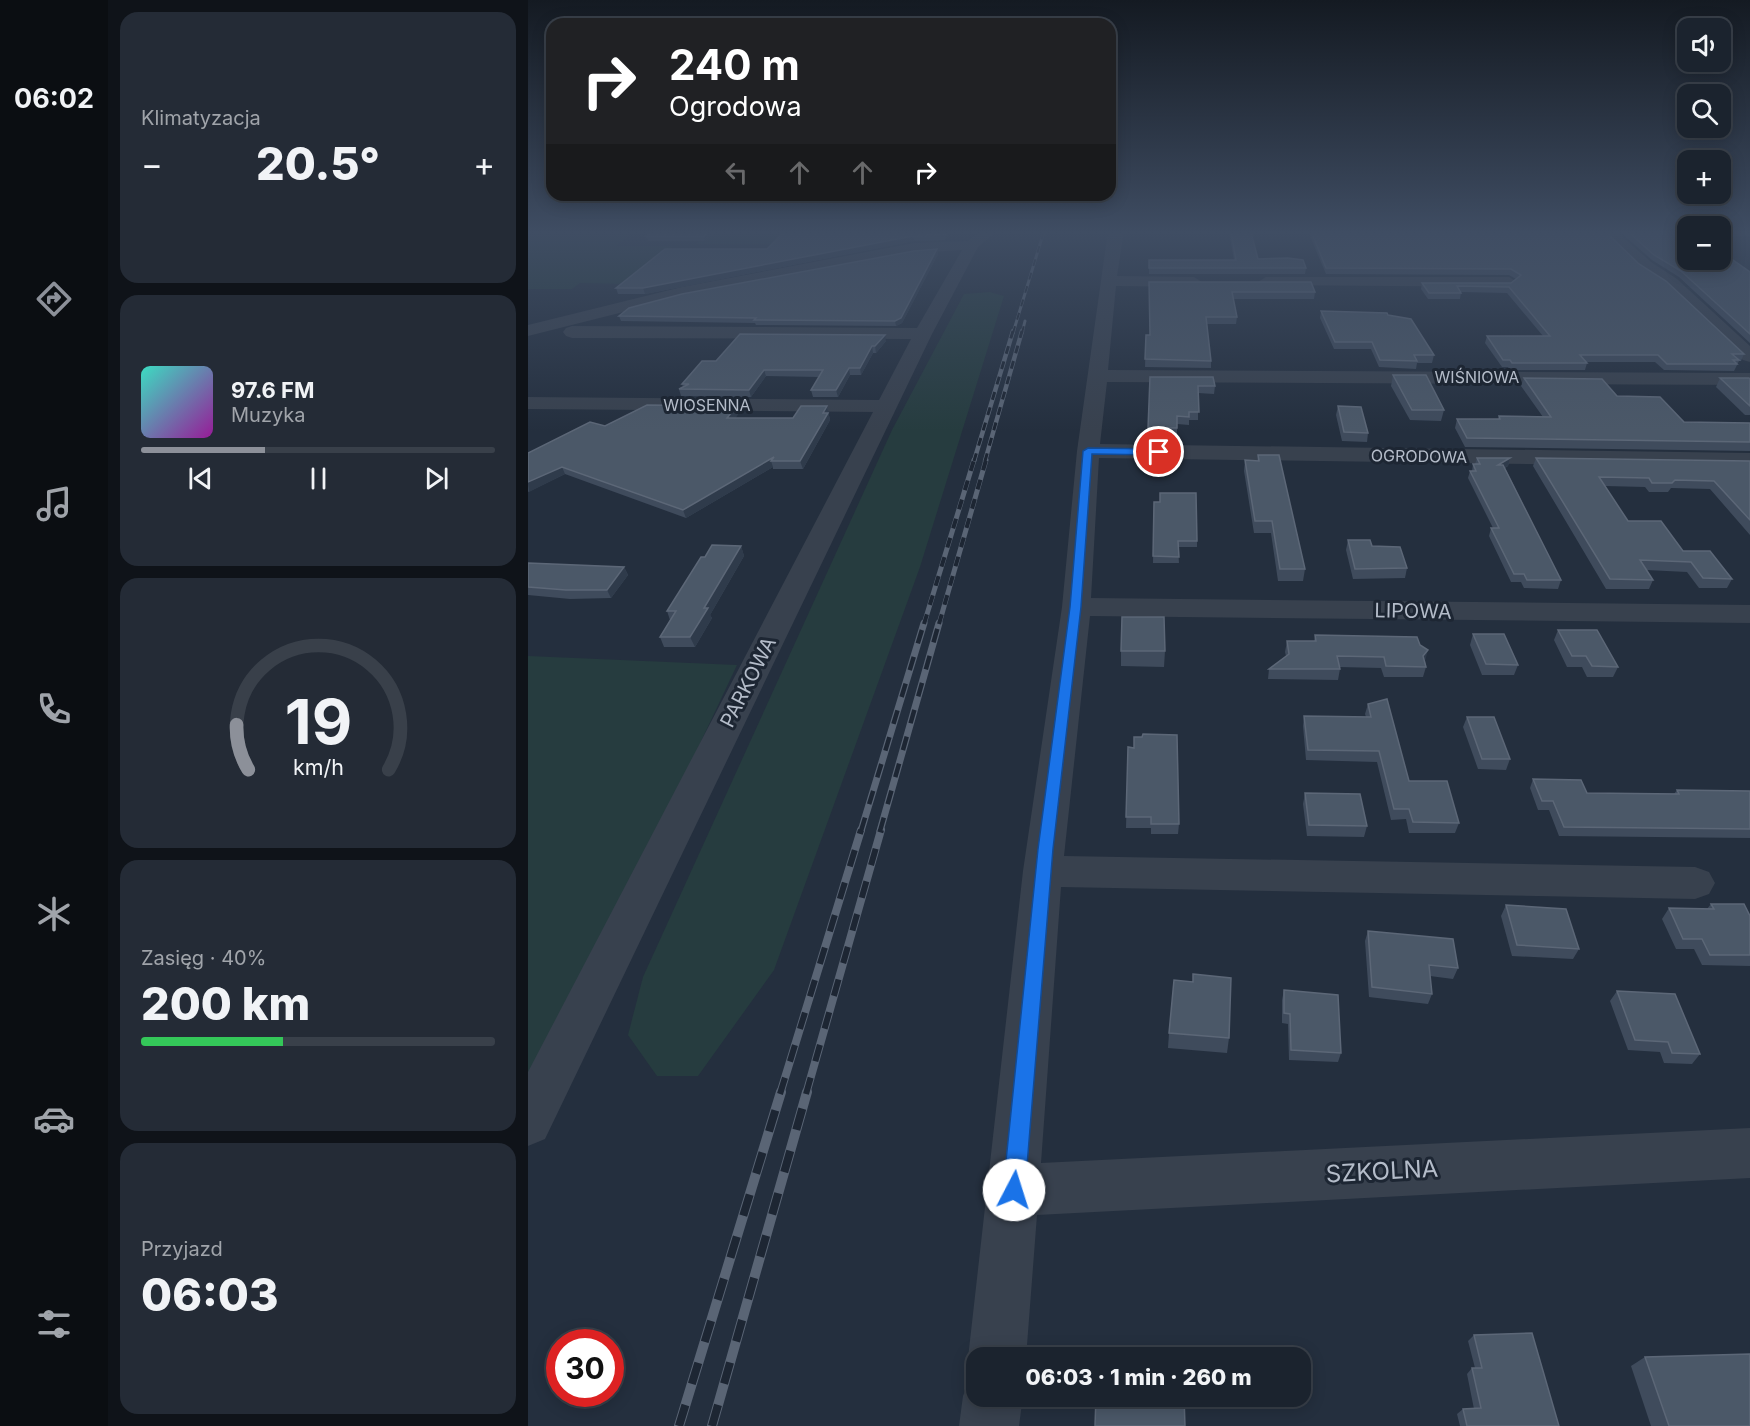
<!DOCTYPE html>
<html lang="pl">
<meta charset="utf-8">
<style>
:root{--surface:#1b232e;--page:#242b36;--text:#f1f3f6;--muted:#a0a4aa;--line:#39404a;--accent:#8c9099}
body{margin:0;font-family:Inter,sans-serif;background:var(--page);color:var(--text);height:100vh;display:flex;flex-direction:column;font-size:22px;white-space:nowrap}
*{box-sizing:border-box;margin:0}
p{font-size:20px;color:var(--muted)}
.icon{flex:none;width:33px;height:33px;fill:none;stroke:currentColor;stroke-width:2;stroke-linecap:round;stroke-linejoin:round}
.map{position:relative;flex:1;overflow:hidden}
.panel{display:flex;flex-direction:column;gap:12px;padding:12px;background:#0f1319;width:420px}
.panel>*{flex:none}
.banner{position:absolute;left:18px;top:18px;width:570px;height:183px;border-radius:18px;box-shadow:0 3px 15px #0003,0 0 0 2px var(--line);background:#202124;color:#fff;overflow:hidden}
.fabs{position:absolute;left:1149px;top:18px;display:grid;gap:12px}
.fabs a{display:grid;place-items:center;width:54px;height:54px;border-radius:12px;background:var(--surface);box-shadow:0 3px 15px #0003,0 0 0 2px var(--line);font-size:30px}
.speed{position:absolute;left:18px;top:1329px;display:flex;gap:12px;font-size:30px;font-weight:700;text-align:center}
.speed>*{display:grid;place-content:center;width:78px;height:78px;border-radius:50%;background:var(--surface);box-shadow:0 3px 15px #0003,0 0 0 2px var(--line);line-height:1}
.speed .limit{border:9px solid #d22;background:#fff;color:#111}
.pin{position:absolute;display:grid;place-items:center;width:51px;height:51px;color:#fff;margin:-26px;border:3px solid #fff;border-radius:50%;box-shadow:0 2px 6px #0007}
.me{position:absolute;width:66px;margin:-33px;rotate:5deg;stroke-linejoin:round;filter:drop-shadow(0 0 4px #0008)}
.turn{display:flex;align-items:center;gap:21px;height:126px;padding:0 24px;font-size:27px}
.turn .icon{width:78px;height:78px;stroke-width:2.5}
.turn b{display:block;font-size:42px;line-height:51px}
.lanes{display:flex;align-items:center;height:57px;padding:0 24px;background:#0003;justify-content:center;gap:30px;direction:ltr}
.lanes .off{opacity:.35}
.big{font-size:45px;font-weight:800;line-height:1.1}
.panel .tile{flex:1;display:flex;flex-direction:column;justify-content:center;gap:9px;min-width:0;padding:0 21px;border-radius:18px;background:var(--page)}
.panel .dial{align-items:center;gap:0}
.dial svg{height:156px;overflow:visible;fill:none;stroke:var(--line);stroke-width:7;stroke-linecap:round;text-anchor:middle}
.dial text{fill:var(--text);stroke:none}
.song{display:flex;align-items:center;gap:18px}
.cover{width:72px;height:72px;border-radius:9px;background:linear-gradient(135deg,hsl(170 70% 55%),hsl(300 70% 35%))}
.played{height:6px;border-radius:3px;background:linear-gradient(90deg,var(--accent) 35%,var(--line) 35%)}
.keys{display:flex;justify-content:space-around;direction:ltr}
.heat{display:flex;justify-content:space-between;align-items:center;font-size:33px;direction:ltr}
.charge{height:9px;border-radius:4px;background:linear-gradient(90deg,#34c759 40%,var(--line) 0)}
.trip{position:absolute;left:438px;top:1347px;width:345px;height:60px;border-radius:18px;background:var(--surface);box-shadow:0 3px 15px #0003,0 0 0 2px var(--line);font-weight:800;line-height:60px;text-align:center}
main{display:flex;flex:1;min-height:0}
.dock{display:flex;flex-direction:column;width:108px;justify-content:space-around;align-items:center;background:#0b0e12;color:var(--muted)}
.dock .icon{width:42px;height:42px}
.dock .current{color:var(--accent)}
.dock b{font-size:27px;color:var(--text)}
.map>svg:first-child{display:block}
.green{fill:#263c3f}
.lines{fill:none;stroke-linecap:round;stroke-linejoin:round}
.minor{fill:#38414e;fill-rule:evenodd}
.rail-far5-casing{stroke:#5a6575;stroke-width:3}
.rail-far4-casing{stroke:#5a6575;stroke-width:4.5}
.rail-far3-casing{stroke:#5a6575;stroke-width:5}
.rail-far2-casing{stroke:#5a6575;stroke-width:7}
.rail-far1-casing{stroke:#5a6575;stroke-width:8}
.rail-casing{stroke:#5a6575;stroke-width:10}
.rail-far5{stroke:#1d2633;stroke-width:2;stroke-dasharray:7;stroke-linecap:butt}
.rail-far4{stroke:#1d2633;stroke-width:3;stroke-dasharray:8;stroke-linecap:butt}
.rail-far3{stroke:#1d2633;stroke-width:4;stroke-dasharray:10;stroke-linecap:butt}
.rail-far2{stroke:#1d2633;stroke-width:4.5;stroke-dasharray:14;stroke-linecap:butt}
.rail-far1{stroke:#1d2633;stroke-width:6;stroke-dasharray:17;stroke-linecap:butt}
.rail{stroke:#1d2633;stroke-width:8;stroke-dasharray:22;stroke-linecap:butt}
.wall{fill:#3f4b5c}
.shaded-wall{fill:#2f3b4b}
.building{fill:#4b5868;stroke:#5c6777;stroke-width:1.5}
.route{fill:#1a73e8;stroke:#114b97;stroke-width:1.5}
.labels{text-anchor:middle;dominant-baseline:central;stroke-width:6;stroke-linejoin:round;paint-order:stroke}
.far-street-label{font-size:16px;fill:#b4bcc9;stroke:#1d2633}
.street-label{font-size:20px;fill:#b4bcc9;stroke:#1d2633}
.near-street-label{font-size:24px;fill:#b4bcc9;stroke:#1d2633}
</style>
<main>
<nav class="dock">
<b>06:02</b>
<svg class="icon current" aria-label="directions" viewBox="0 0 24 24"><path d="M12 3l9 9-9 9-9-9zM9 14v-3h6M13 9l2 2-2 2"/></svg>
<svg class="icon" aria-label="music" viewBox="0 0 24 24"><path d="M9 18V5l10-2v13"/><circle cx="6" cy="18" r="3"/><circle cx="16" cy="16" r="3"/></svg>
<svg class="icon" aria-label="phone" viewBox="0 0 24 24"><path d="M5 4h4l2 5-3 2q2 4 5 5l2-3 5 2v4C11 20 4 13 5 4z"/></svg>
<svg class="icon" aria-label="climate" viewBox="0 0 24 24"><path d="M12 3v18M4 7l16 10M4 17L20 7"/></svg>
<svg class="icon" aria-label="car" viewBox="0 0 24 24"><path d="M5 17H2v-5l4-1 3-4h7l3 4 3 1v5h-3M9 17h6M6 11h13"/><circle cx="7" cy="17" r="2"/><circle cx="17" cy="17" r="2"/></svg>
<svg class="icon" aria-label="filters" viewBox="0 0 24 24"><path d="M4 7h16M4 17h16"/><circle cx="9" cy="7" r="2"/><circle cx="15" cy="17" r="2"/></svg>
</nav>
<section class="panel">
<div class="tile"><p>Klimatyzacja</p>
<div class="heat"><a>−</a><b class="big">20.5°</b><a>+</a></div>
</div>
<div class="tile">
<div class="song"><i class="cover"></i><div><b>97.6 FM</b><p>Muzyka</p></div></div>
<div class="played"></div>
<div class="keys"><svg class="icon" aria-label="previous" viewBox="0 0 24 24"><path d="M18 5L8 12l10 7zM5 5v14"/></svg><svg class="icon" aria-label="pause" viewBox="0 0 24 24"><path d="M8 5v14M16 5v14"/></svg><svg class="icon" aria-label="next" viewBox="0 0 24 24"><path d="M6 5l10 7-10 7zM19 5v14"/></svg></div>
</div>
<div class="tile dial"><svg viewBox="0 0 100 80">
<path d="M14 69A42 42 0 1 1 86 69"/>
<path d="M14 69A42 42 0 0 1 8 46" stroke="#8c9099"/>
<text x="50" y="56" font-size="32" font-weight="700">19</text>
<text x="50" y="72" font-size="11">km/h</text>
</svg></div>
<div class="tile"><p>Zasięg · 40%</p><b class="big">200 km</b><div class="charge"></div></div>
<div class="tile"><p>Przyjazd</p><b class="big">06:03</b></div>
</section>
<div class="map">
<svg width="1222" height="1426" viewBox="0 0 1222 1426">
<rect width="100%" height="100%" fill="#242f3e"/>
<g class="green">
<polygon points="0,231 74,231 103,234 88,246 145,246 98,284 52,283 44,289 0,289"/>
<polygon points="170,231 364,231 356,239 369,245 169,244 174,236"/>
<polygon points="462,292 476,296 392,567 246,970 170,1076 129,1076 100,1035 115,977 364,430 436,294"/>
<polygon points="0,656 209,665 52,998 0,1088"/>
</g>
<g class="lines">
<g class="minor">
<polygon points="453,231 469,231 450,247 404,334 17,1139 0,1146 0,1072 345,412 0,409 0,397 351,400 383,339 44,338 38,336 35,332 38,328 44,326 389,328 434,250 386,253 155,297 0,336 0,325 154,287 386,243 440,241"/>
<polygon points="582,231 596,231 589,276 666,277 674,282 666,287 588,286 580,370 1222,373 1222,385 579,382 572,444 1222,453 1222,467 571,458 563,598 1222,605 1222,623 562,616 536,856 1167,867 1181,872 1187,883 1181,894 1167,899 533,887 513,1163 1222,1128 1222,1178 509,1215 498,1358 448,1358 448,1396 495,1396 491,1426 431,1426 435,1396 444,1375 447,1374 440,1358 495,871 534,607 549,451 579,238"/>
<polygon points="1072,231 1088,231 1123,262 1149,279 1222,346 1222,362 1215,360 1137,285 1111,268"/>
<polygon points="1135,231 1160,231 1160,235 1142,235"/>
<rect x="1192" y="231" width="30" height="5"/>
<polygon points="738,277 981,277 989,282 981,287 732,285 730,282"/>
</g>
<defs>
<g id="rail-far5">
<polyline points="485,333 516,231"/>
<polyline points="494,333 497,321"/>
</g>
<g id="rail-far4">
<polyline points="446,461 485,331"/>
<polyline points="457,461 494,331"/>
</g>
<g id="rail-far3">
<polyline points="396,624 446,460"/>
<polyline points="411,624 458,460"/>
</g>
<g id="rail-far2">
<polyline points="333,831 396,623"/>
<polyline points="352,831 411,623"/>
</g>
<g id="rail-far1">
<polyline points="252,1094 333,830"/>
<polyline points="278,1094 353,830"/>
</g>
<g id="rail">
<polyline points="151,1426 253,1092"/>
<polyline points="184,1426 279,1092"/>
</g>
</defs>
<use href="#rail-far5" class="rail-far5-casing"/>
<use href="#rail-far4" class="rail-far4-casing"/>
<use href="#rail-far3" class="rail-far3-casing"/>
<use href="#rail-far2" class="rail-far2-casing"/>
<use href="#rail-far1" class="rail-far1-casing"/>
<use href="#rail" class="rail-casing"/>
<use href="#rail-far5" class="rail-far5"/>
<use href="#rail-far4" class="rail-far4"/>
<use href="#rail-far3" class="rail-far3"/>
<use href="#rail-far2" class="rail-far2"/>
<use href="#rail-far1" class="rail-far1"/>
<use href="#rail" class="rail"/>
</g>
<g class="wall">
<polygon points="76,231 120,231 117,233 76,232"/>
<polygon points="125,231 189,231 177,241 120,241 118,236"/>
<polygon points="257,231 422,231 417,240 386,241 117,294 90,294 88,288 239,249"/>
<polygon points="783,231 1111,264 1216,354 1213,361 1211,361 1206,371 1136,370 1127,362 1058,362 1059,363 1057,370 982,370 980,367 974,367 957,343 959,336 1015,336 979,293 933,292 932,299 900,299 893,289 894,283 983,283 988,279 981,275 798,274 782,236"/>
<polygon points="1091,231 1143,231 1222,272 1222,343 1151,277 1124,260"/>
<polygon points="703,232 730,259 778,268 777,274 621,274 621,260 706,260 702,238"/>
<polygon points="1192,234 1201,240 1199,246 1192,246"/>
<polygon points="409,249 410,254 374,323 368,326 228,325 227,323 93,321 91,316"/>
<polygon points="621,282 787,292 786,299 705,299 709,317 708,324 679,324 683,361 683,368 617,367 618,335 622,335"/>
<polygon points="793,311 860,315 906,355 904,363 889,363 888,369 851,367 843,349 806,349 792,318"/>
<polygon points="358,341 348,353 345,353 333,375 322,375 310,397 285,397 283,390 291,377 238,376 223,397 153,396 151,389 155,387 154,384 188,361"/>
<polygon points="865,375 916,410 913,421 882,420 863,386"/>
<polygon points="622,377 687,386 686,394 670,393 670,420 661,420 661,425 649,424 649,436 620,436"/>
<polygon points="996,378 1089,396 1156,422 1222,423 1222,451 937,447 927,428 929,419 970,419 971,416 1015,417 993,386"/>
<polygon points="1192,378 1222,379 1222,415 1217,415 1188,387"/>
<polygon points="209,406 211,413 207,418 265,418 299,406 302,420 275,469 245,469 245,467 158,518 37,474 0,492 0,453 77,426"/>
<polygon points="810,406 840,433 839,442 814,441 808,415"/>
<polygon points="730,455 777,569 775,581 750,581 743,533 726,533 716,471 717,460 729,461"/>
<polygon points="949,458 982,458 980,466 977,468 1033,580 1030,589 996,588 993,582 983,582 961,536 963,528 965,528 940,478 942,471 944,471 945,464 947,464"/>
<polygon points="1008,458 1222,461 1222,535 1182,489 1143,488 1140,492 1121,492 1117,487 1077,486 1100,521 1204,579 1199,588 1171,588 1159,572 1118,570 1125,580 1121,589 1078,589 1005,466"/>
<polygon points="626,502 669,541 669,547 650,547 651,563 625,563"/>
<polygon points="820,540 844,546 879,568 877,578 825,579 818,550"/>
<polygon points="213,546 216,556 182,615 184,618 167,647 136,647 132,637 142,620 139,611 177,557"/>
<polygon points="0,563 96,567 100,575 83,598 42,599 0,595"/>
<polygon points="1030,630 1090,667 1085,677 1059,677 1054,667 1039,667 1026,640"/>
<polygon points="945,634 990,665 986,675 954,675 942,645"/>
<polygon points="787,635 897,661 898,667 895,677 856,677 853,668 811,667 812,669 810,680 740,679 741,669 758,656 757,652 759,641 786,641"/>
<polygon points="593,651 637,651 636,667 593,666"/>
<polygon points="840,704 881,781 931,823 927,833 881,833 878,819 863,820 849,762 778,760 775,726 776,716 838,717 837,714"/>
<polygon points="939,717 982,759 978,770 950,769 935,727"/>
<polygon points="600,747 651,824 650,834 623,834 623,828 598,828"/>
<polygon points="1005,779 1059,793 1146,794 1149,790 1222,791 1222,838 1031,836 1021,810 1010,810 1002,788"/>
<polygon points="777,793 839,826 836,837 779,836 775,804"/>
<polygon points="1183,904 1222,916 1222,966 1174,965 1166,949 1148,949 1134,919 1141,908 1179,909"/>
<polygon points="978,905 1051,949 1045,959 984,956 973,916"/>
<polygon points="840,931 930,968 925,979 902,976 904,994 900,1004 841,997 837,941"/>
<polygon points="756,990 813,1053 810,1062 761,1060 760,1024 754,1023 754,1000"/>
<polygon points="1089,991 1172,1054 1164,1064 1136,1063 1132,1052 1100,1050 1082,1001"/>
<polygon points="641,1033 701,1038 699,1053 640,1048"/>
<polygon points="946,1335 1031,1426 932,1426 929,1414 935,1409 946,1409 939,1374 944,1368 947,1368 940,1341"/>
<polygon points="1117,1357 1222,1426 1123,1426 1103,1366"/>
</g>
<g class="shaded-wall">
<polygon points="182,231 189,231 177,241 176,236"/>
<polygon points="419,231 422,231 417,240 417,235"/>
<polygon points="385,236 386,241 117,294 115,288"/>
<polygon points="409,249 410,254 374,323 368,326 367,321"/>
<polygon points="357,335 358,341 348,353 347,346"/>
<polygon points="344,346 345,353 333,375 332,368"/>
<polygon points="321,368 322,375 310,397 308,390"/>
<polygon points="236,370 238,376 223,397 221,390"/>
<polygon points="209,406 211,413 202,426 199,418"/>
<polygon points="299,406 302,420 275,469 272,461"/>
<polygon points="246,457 243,461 245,467 158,518 155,510"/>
<polygon points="982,458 980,466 968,472 970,465"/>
<polygon points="34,467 37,474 1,492 0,482"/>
<polygon points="213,546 216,556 182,615 184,618 167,647 162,637 176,608"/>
<polygon points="96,567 100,575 83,598 79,590"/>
<polygon points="900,650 897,661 892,666 895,656"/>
</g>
<g class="building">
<polygon points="125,231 182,231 176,236 118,236"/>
<polygon points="257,231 419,231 417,235 385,236 115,288 88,288 137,249 239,249"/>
<polygon points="783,231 1077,231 1111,264 1138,281 1216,354 1204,354 1211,360 1205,360 1209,364 1139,364 1130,355 1052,355 1059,363 984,363 982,360 975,360 959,336 1022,336 981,287 929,286 933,293 901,293 894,283 983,283 993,275 983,269 798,268"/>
<polygon points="1099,231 1160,232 1160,260 1192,260 1192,251 1222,272 1222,334 1153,271 1126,255"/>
<polygon points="703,232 723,232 730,259 760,258 775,260 778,268 621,268 621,260 708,260"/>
<polygon points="1192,234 1201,240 1192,240"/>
<polygon points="409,249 373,318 367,321 226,320 228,318 91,316 101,308 154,294 386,251"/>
<polygon points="621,282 783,282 787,292 704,292 709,317 678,317 683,361 617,359 618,335 622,335"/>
<polygon points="793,311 859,313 860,315 883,319 906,355 886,355 889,361 852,360 844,342 807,342"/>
<polygon points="212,334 357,335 347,346 344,346 332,368 321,368 308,390 283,390 295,370 236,370 221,390 151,389 161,384 154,384 174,361 188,361"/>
<polygon points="865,375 898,375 916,410 884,410"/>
<polygon points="622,377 685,377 687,386 670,386 671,412 661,412 661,417 649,416 649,428 620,428"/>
<polygon points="996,378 1074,379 1089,396 1132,397 1156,422 1222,423 1222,442 939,438 929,419 972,419 971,416 1023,417"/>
<polygon points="1192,378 1221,378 1222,379 1222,406"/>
<polygon points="119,405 209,406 199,418 265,418 273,406 299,406 295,413 300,413 272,461 243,461 246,457 155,510 34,467 0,482 0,453 62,422 77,426"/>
<polygon points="810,406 833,407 840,433 816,432"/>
<polygon points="730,455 751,455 777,569 752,569 744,521 727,521 717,460 731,461"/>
<polygon points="949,458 982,458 970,465 975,465 1033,580 999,580 996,574 986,574 963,528 971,528 942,471 948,471 945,464 952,464"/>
<polygon points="1008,458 1222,461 1222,520 1186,481 1147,480 1144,483 1124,483 1121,478 1071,477 1100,521 1133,521 1155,551 1182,551 1204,579 1175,578 1163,562 1112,560 1125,580 1082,579"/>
<polygon points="632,493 668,493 669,541 650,541 651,557 625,556 626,502 632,502"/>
<polygon points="820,540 842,540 844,546 872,547 879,568 827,569"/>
<polygon points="184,545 213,546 176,608 180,608 162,637 132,637 148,611 139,611 173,557 177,557"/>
<polygon points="0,563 96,567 79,590 38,590 0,587"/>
<polygon points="594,617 636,617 637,651 593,651"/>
<polygon points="1030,630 1069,630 1090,667 1064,666 1058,656 1044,656"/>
<polygon points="945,634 976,634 990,665 958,664"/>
<polygon points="787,635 889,637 892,645 900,650 895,656 898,667 858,666 856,657 809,656 812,669 741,669 761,654 759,641 788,641"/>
<polygon points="859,699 881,781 919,781 931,823 885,822 881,809 866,809 851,751 780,750 776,716 843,717 840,704"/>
<polygon points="939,717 966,717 982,759 954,759"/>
<polygon points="615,734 649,735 651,824 623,824 623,817 598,817 600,747 606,748 606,737 614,737"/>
<polygon points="1005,779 1053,780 1059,793 1151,794 1149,790 1222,791 1222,829 1036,827 1025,801 1014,801"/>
<polygon points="777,793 832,794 839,826 781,825"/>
<polygon points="1183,904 1216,904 1222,916 1222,955 1182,955 1174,939 1155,939 1141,908 1186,909"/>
<polygon points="978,905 1038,909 1051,949 989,945"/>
<polygon points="840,931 925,939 930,968 901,965 904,994 844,987"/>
<polygon points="665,974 703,978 701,1038 641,1033 646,980 665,982"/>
<polygon points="756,990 810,995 813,1053 763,1050 762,1014 756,1013"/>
<polygon points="1089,991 1147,994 1172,1054 1144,1053 1140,1042 1107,1040"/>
<polygon points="1004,1333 1031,1426 939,1426 935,1409 953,1408 944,1368 954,1368 946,1335"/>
<polygon points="1222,1354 1222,1426 1141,1426 1117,1357"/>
<polygon points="568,1396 656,1396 657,1426 567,1426"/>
</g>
<linearGradient id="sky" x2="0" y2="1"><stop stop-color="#141a22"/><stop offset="0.54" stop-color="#3f4d63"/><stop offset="1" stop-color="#3f4d63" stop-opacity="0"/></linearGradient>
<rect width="1222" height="431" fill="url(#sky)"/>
<polygon class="route" points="560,448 631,449 635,452 631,455 564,454 553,607 525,849 497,1190 494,1197 486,1200 478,1197 475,1190 510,849 542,607 555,451"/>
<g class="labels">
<g class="far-street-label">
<text x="949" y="377">WIŚNIOWA</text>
<text x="179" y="405">WIOSENNA</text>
<text transform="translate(891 456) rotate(1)">OGRODOWA</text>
</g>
<g class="street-label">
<text transform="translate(885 611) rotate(1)">LIPOWA</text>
<text transform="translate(220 682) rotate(-63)">PARKOWA</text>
</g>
<g class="near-street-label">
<text transform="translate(854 1171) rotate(-3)">SZKOLNA</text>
</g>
</g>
</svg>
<div class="fabs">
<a><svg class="icon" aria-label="sound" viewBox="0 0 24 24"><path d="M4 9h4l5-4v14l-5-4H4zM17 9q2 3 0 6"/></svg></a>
<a><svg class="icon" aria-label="search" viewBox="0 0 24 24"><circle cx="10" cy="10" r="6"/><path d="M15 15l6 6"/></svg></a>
<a>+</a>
<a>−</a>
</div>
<div class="speed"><div class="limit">30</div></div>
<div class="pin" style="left:631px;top:452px;background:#d93025"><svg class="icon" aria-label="arrive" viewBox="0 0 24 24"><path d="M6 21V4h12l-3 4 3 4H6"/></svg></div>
<svg class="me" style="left:486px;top:1190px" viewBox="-20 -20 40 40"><circle r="19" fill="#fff"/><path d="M0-13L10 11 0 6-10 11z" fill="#1a73e8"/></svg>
<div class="trip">06:03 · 1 min · 260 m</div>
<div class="banner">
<div class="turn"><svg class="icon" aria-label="right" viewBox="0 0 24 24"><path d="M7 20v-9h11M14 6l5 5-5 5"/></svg><div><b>240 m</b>Ogrodowa</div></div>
<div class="lanes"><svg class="icon off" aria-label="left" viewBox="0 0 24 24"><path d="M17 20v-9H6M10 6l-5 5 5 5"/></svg><svg class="icon off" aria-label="ahead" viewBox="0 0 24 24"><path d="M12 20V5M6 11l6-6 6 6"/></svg><svg class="icon off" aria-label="ahead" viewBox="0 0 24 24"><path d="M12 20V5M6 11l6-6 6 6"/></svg><svg class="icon" aria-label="right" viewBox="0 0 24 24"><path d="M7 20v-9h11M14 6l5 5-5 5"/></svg></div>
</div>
</div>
</main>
